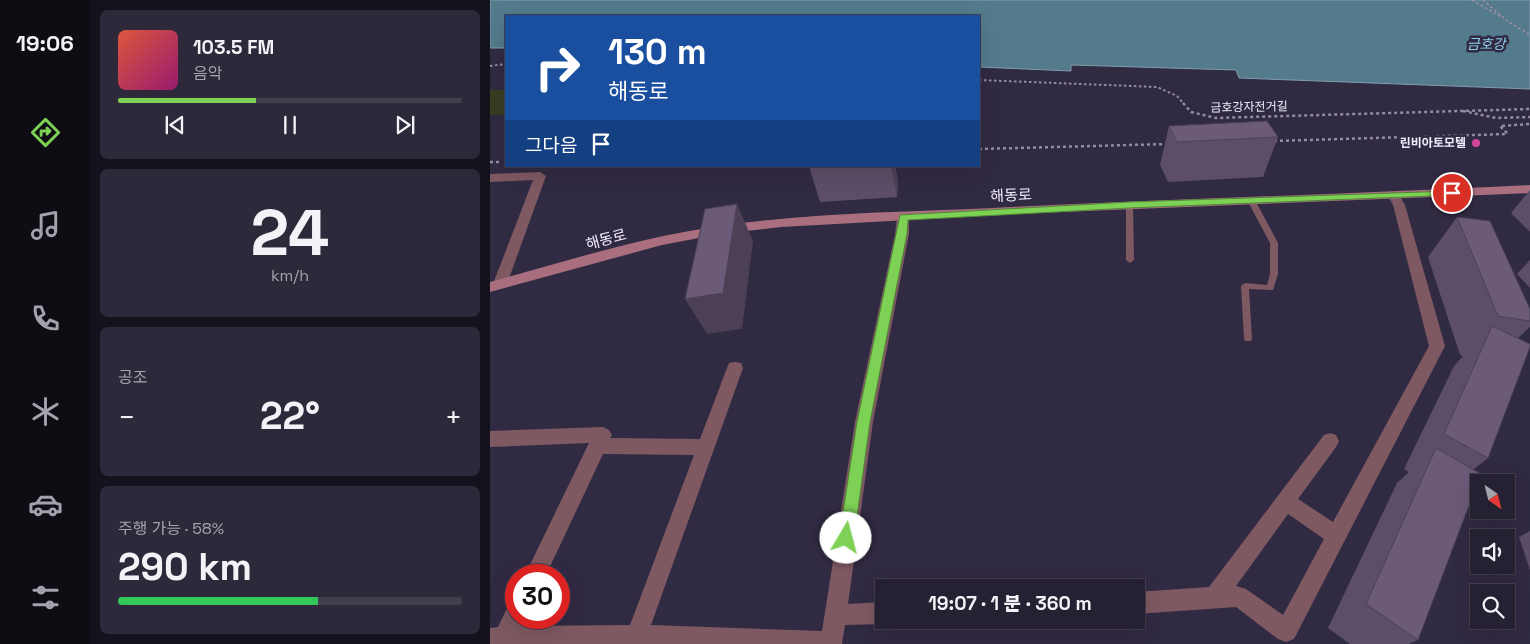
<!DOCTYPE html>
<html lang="ko">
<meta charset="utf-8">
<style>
:root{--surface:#252032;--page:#2d283a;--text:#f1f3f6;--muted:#a3a3ac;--line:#423e4d;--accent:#7dd154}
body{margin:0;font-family:"Space Grotesk","Noto Sans KR",sans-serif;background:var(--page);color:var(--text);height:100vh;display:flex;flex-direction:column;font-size:19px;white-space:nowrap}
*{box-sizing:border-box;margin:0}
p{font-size:16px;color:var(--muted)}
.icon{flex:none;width:28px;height:28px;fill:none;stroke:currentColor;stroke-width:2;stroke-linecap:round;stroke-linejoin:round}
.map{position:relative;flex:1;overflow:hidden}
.details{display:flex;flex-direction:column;gap:10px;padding:10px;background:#14121c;width:400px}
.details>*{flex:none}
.banner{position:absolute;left:15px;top:15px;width:475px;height:152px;border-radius:0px;box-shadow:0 5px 20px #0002,0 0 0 1px var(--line);background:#1a4fa0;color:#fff;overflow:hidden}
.needle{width:32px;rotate:145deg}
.controls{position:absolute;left:980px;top:474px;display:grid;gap:10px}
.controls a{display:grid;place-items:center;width:45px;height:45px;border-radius:0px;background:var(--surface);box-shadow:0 5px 20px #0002,0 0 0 1px var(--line);font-size:25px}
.speed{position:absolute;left:15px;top:564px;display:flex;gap:10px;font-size:25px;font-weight:700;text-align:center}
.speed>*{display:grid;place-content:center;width:65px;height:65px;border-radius:50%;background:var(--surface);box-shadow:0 5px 20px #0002,0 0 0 1px var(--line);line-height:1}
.speed .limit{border:8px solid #d22;background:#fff;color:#111}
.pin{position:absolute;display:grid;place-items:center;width:42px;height:42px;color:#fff;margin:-21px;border:2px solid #fff;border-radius:50%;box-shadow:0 1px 5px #0007}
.me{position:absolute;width:55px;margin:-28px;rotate:8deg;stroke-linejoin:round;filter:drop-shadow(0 0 4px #0008)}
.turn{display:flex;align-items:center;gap:18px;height:105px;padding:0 20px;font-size:22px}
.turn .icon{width:65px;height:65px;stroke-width:2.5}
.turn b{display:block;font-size:35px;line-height:42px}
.then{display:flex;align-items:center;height:48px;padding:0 20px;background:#0003;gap:10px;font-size:19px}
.big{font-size:38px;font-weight:800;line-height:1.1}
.details .card{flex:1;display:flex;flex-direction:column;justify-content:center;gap:8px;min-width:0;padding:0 18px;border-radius:8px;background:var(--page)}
.details .dial{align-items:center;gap:0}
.dial b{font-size:65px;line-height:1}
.song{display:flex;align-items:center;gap:15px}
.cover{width:60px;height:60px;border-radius:8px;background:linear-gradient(135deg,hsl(10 70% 55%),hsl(320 70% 35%))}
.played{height:5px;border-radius:2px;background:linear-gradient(90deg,var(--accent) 40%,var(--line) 40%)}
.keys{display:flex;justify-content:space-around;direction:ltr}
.heat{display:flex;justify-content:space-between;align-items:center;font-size:28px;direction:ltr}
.charge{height:8px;border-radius:4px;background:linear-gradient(90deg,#34c759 58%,var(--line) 0)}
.trip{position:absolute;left:385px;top:579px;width:270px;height:50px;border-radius:0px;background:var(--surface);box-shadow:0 5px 20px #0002,0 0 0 1px var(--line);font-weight:800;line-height:50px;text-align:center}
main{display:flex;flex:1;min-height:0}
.tab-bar{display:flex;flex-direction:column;width:90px;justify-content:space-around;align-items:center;background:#0f0d14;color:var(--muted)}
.tab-bar .icon{width:35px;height:35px}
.tab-bar .on{color:var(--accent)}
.tab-bar b{font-size:22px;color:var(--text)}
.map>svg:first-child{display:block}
.green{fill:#383c21}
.water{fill:#537b8c;stroke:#829dae}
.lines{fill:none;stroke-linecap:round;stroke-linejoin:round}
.path-far1{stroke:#938da2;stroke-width:2;stroke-dasharray:2.5 2.5;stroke-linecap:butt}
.path{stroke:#938da2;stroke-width:2.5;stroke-dasharray:3 3;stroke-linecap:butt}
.lane{fill:#7e5962;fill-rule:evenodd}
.street{fill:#7e5962;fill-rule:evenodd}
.secondary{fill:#a96f7f;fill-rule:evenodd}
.wall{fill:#5c4e68}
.shaded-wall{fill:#4b4055}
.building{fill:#6b5b79;stroke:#4b4055}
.route{fill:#7dd154;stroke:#518837}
.hotel-dot{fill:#d1479c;stroke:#312a43;stroke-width:2}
.labels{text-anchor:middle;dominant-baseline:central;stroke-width:5;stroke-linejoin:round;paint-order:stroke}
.far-street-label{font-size:12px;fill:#f0ecfd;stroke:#312a43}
.far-poi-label{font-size:12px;font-weight:bold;fill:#f0ecfd;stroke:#312a43;text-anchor:end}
.far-water-label{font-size:14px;font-style:italic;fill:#8dd3f1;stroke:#312a43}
.street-label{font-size:15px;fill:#f0ecfd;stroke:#312a43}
</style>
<main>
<nav class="tab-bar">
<b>19:06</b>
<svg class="icon on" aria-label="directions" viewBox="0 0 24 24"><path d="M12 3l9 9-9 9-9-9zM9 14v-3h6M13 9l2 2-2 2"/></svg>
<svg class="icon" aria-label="music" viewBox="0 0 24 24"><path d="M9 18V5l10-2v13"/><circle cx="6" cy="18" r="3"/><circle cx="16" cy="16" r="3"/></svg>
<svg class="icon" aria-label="phone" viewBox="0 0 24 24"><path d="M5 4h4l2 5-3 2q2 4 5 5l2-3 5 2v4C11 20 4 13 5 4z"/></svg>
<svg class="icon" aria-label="climate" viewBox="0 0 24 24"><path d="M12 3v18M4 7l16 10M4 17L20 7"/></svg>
<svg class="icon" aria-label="car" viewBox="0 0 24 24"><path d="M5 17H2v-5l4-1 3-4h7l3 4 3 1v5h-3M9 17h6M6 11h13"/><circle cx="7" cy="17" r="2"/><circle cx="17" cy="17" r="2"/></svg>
<svg class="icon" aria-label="filters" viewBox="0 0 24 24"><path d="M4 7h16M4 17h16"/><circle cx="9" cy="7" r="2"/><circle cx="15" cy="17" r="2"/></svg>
</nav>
<section class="details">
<div class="card">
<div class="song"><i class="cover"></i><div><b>103.5 FM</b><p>음악</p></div></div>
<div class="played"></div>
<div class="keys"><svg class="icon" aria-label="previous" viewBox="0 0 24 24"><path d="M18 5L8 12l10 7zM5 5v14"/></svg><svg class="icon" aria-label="pause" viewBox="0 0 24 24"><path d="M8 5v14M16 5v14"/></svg><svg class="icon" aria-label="next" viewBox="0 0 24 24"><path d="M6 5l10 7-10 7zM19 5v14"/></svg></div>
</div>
<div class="card dial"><b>24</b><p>km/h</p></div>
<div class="card"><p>공조</p>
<div class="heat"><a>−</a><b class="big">22°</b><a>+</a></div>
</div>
<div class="card"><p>주행 가능 · 58%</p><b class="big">290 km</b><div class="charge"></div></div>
</section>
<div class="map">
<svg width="1040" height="644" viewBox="0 0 1040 644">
<rect width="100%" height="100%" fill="#312a43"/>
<polygon class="green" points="0,90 16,90 16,112 13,115 0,115"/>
<polygon class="water" points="0,0 1040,0 1040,89 749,78 746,70 581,65 581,71 489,67 489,16 16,16 16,48 0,48"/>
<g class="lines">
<g class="path-far1">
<polyline points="982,0 1011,17"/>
<polyline points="993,0 1016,20 1040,35"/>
<polyline points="0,66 16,64"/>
<polyline points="489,80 667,87 687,96 694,104"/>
</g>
<g class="path">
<polyline points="693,103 701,112 726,118 1040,109"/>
<polyline points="973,111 1006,118 1040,117"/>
<polyline points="1017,133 1010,126 1040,124"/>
<polyline points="784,141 1018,134"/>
<polyline points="489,149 678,144"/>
<polyline points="0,162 9,162"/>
</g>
<g class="lane">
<polygon points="758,198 764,198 765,200 788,243 788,274 783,290 759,289 762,339 761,341 755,341 754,339 751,286 755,283 777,285 780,274 780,243 757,200"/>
<polygon points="636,203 642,203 643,205 644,260 640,263 636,260"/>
</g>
<g class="street">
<polygon points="50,172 56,176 17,284 15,288 5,288 3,284 43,180 0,182 0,174"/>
<path d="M904,192L908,193L915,205L955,346L804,639L796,642L788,639L746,607L646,614V592L719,587L834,435L840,433L846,435L849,441L846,447L808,499L843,522L939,346L903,205L898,196ZM798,514L834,539L793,615L756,589L746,586Z"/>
<polygon points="413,213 419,217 419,234 383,422 358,604 394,602 394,620 402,621 394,624 355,625 352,644 0,644 0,628 8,627 18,606 26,603 26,618 35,618 32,626 140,625 204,455 113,454 56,575 35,575 99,443 0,447 0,431 113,427 119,430 122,435 120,438 210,439 237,368 239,363 245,362 251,363 253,368 161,625 332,631 365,422 405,234 407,217"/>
</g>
<path class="secondary" d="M1040,185V193L547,213L291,227L230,234L172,245L0,292V282C76,261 152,237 230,226C320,213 412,212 503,208C682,199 861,194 1040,185Z"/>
</g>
<g class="wall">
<polygon points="679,126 788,137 773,177 678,182 670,165"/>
<polygon points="319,166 405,166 408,181 407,197 330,202"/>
<polygon points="1040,190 1040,232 1021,213"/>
<polygon points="967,217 1040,309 1040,327 1028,338 998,458 984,469 928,640 919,644 860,644 838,628 907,483 919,472 914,469 964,366 973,356 970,355 938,257"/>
<polygon points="1040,260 1040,288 1027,274"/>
<polygon points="1040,531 1040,570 1029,537"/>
</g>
<g class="shaded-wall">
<polygon points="401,166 405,166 408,181 407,197"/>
<polygon points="247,204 263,241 252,329 217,334 195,299"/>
</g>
<g class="building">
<polygon points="777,121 788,137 687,142 679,126"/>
<polygon points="247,204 233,293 195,299 215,209"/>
<polygon points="967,217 1000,221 1040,309 1040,321 1008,316"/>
<polygon points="1002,326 1040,344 1040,347 998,458 954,434"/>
<polygon points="946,448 991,474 928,640 876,604"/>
</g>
<polygon class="route" points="962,191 966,191 966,195 639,208 418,220 417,234 380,422 364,538 362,543 356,545 351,543 349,538 367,422 410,215 639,202"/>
<circle class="hotel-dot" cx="986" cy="143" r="5"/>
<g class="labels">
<g class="far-street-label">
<text transform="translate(759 107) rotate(-1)">금호강자전거길</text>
</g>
<g class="far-poi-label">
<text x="976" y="143">린비아토모텔</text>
</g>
<g class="far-water-label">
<text x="996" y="44">금호강</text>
</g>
<g class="street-label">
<text transform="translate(521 195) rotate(-3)">해동로</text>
<text transform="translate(116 239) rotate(-15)">해동로</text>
</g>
</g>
</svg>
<div class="controls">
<a><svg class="needle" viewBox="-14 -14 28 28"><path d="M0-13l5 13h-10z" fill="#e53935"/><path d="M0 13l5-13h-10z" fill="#a3a3ac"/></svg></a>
<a><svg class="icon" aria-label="sound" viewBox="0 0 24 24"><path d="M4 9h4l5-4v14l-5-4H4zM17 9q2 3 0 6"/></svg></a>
<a><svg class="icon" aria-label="search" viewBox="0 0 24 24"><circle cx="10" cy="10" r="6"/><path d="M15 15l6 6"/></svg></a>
</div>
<div class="speed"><div class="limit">30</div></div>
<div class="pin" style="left:962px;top:193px;background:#d93025"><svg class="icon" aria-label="arrive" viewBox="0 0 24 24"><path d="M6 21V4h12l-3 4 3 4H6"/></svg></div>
<svg class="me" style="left:356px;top:538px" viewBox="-20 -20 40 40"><circle r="19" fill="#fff"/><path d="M0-13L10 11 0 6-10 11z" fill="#7dd154"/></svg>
<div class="trip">19:07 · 1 분 · 360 m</div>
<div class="banner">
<div class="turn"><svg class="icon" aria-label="right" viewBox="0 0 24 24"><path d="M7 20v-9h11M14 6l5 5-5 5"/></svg><div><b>130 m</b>해동로</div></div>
<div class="then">그다음<svg class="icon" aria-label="arrive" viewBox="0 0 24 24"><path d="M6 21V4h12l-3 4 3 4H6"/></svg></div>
</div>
</div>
</main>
